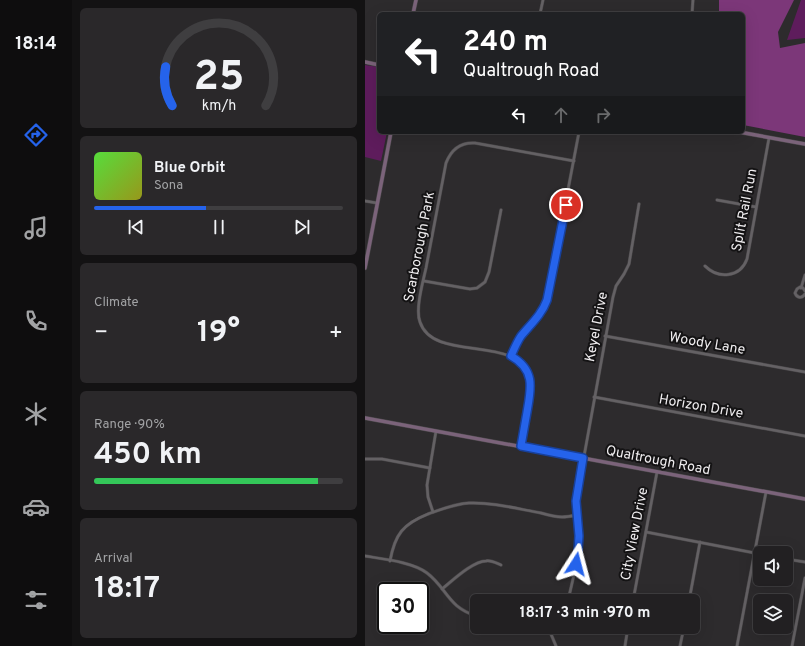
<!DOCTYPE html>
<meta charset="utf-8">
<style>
:root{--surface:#222022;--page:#2a282a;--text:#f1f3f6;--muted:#a2a3a5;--line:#3f3e40;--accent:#2563eb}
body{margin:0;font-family:Overpass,sans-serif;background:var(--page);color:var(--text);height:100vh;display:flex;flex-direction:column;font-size:15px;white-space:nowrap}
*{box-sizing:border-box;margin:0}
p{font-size:13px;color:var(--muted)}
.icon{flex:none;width:22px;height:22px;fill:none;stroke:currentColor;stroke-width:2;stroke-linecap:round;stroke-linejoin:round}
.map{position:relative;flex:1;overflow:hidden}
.side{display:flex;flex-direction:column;gap:8px;padding:8px;background:#131213;width:293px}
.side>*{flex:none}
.banner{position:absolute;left:12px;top:12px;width:368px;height:122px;border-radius:6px;box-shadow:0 4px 16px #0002,0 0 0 1px var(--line);background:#202124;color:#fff;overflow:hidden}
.controls{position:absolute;left:388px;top:546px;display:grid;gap:8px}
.controls a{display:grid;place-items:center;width:40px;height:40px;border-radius:6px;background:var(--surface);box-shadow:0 4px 16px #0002,0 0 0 1px var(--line);font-size:20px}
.speed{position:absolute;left:12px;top:582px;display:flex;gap:8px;font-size:20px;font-weight:700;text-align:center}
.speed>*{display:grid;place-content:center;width:52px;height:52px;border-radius:50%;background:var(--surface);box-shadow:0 4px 16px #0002,0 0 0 1px var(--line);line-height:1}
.speed .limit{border:2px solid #111;border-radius:6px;background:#fff;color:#111}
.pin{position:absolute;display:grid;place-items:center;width:34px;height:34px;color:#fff;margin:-17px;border:2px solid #fff;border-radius:50%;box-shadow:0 1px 4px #0007}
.me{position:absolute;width:44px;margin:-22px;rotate:9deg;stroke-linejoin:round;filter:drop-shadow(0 0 3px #0008)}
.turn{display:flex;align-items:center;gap:14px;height:84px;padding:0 20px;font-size:18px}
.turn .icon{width:52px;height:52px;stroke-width:2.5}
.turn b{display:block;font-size:28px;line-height:34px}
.lanes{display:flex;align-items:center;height:38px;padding:0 20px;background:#0003;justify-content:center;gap:20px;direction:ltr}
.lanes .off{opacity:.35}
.big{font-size:30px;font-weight:700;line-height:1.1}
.side .tile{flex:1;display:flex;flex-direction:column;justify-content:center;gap:6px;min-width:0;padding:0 14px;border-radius:6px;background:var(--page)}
.side .dial{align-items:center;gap:0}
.dial svg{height:104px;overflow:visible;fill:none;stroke:var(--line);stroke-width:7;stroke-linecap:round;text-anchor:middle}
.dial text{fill:var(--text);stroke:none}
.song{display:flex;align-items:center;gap:12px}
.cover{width:48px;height:48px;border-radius:6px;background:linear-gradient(135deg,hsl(110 70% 55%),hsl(60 70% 35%))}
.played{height:4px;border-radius:2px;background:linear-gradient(90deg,var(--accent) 45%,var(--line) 45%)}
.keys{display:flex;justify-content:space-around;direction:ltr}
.heat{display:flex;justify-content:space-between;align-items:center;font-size:22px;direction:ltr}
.charge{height:6px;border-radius:3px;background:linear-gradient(90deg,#34c759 90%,var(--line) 0)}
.trip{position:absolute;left:105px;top:594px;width:230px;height:40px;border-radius:6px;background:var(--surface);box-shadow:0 4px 16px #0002,0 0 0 1px var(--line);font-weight:700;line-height:40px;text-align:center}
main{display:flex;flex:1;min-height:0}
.dock{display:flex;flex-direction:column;width:72px;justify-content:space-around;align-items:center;background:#0e0d0e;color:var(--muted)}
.dock .icon{width:28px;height:28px}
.dock .current{color:var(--accent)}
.dock b{font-size:18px;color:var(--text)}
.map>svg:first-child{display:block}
.green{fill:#5e1c5c}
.forest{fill:#7c3779}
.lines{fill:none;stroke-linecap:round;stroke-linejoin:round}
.street-casing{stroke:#494749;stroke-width:3.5}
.secondary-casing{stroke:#494749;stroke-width:4.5}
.street{stroke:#646164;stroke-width:2.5}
.secondary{stroke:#7b637a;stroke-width:3.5}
.route-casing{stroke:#184099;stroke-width:10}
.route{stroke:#2563eb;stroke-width:7}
.labels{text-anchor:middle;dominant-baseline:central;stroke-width:4;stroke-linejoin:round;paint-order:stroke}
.street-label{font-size:14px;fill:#efedef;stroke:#141314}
</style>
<main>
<nav class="dock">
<b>18:14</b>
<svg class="icon current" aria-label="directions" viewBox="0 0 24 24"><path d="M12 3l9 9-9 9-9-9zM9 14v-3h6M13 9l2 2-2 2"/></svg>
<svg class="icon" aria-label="music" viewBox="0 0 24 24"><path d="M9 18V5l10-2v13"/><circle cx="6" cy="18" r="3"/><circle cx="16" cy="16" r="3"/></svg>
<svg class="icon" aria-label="phone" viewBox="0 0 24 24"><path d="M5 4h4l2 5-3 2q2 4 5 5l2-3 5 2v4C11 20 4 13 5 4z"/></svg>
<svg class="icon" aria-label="climate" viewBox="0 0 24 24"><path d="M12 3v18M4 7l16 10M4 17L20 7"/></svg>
<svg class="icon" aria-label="car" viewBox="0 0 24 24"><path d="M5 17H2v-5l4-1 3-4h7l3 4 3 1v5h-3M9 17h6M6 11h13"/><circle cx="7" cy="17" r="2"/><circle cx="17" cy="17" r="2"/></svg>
<svg class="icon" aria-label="filters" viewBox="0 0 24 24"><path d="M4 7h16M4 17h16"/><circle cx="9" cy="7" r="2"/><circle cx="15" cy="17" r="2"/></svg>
</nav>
<section class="side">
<div class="tile dial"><svg viewBox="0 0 100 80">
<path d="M14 69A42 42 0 1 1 86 69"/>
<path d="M14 69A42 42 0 0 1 9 39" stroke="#2563eb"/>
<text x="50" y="56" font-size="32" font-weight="700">25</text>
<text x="50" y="72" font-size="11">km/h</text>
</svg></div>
<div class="tile">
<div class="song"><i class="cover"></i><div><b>Blue Orbit</b><p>Sona</p></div></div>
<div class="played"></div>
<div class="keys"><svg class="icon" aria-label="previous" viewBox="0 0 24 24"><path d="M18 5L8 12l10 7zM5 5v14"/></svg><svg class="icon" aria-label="pause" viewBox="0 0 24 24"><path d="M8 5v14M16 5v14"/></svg><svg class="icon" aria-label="next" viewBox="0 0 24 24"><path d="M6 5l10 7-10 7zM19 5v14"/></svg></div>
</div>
<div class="tile"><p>Climate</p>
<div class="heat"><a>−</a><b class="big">19°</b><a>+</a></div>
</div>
<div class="tile"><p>Range · 90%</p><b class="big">450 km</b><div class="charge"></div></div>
<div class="tile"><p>Arrival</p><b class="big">18:17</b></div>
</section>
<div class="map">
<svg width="440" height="646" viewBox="0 0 440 646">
<rect width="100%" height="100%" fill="#2d2b2d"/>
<g class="green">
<polygon points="436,0 440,0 440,38 422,40"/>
<polygon points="0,65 14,67 14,132 22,132 16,161 0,157"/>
</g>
<polygon class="forest" points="354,0 429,0 413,32 415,48 440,43 440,137 378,125 378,14 354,14"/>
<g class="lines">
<defs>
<g id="street">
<polyline points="175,14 178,0"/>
<polyline points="327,14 328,0"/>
<polyline points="352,200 391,207"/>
<polyline points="0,201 12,203"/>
<path d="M340,266C353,279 375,278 382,259L404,138"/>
<polyline points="59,281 105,289 112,288 120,282 124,272 136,210"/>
<polyline points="436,288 440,275"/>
<path d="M440,291L438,288L435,287L432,289L430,293C432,298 437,299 440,294"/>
<polyline points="240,336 440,372"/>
<path d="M146,357C149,349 152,343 156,336C166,324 177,314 182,300L214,132"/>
<polyline points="229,397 440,436"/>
<path d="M156,446C158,433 161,420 163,407C164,400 167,391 166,383C160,331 69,365 55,322C50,309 58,282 61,268C68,233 74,198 81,163C86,150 95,142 110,143L209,161"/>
<polyline points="0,459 17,459 65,468"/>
<polyline points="68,512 63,497 62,485 71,431"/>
<polyline points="281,532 395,554"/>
<path d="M0,556C18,559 48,562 62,573C82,588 83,608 112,616"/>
<polyline points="421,559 440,562"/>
<path d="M25,561C30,534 38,524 63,514C77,509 89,504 104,503C128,502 153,509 176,513C183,515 190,517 197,517C202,517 207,516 212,515"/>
<path d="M77,589C87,581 108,561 121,561C126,560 131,563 136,565"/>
<path d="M203,601C207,582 213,562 214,542C215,526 210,511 212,495L248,297L251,286L259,274L264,264L274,204"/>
<polyline points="268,601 292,472"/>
<polyline points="324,601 335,542"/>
<polyline points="171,627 175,627"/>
<polyline points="183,627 191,646"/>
<polyline points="260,646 263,627"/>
<polyline points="315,646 319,627"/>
<polyline points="372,646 401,492"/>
<polyline points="427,646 440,578"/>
</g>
<g id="secondary">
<polyline points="48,14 51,0"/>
<polyline points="0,62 14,65"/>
<polyline points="374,132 440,144"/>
<polyline points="0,268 26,132"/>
<polyline points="0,418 440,499"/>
</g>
</defs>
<use href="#street" class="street-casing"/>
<use href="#secondary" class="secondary-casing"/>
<use href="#street" class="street"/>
<use href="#secondary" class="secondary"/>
</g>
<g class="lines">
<defs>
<path id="route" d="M201,205L182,300C177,314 166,324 156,336C152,342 149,349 146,356C171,370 166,389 162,412C160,423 158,435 156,446L218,458L211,501L214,536L213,551L211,564"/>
</defs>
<use href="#route" class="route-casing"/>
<use href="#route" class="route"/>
</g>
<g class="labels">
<g class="street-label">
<text transform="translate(380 210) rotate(-79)">Split Rail Run</text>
<text transform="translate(55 247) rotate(-79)">Scarborough Park</text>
<text transform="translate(232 327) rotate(-79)">Keyel Drive</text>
<text transform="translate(342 344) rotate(10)">Woody Lane</text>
<text transform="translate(336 407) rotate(10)">Horizon Drive</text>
<text transform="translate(293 461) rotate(11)">Qualtrough Road</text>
<text transform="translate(270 534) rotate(-79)">City View Drive</text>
</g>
</g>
</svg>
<div class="controls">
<a><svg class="icon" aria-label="sound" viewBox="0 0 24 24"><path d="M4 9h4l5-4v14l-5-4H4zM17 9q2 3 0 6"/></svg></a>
<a><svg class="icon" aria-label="layers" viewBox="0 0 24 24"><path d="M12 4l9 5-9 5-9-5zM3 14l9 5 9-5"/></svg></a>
</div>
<div class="speed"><div class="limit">30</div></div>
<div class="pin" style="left:201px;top:205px;background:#d93025"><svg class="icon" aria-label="arrive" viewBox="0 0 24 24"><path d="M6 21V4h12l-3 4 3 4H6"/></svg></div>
<svg class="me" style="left:211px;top:564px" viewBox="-20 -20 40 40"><path d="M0-17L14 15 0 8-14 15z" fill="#2563eb" stroke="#fff" stroke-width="4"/></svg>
<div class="trip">18:17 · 3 min · 970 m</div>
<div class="banner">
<div class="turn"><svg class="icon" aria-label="left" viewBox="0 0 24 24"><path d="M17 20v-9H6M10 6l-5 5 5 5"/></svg><div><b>240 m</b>Qualtrough Road</div></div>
<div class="lanes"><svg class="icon" aria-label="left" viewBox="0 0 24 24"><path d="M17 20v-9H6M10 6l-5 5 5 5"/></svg><svg class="icon off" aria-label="ahead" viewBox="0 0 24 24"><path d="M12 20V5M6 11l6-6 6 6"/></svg><svg class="icon off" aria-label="right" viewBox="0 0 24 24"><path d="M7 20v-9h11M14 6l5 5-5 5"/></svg></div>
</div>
</div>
</main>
